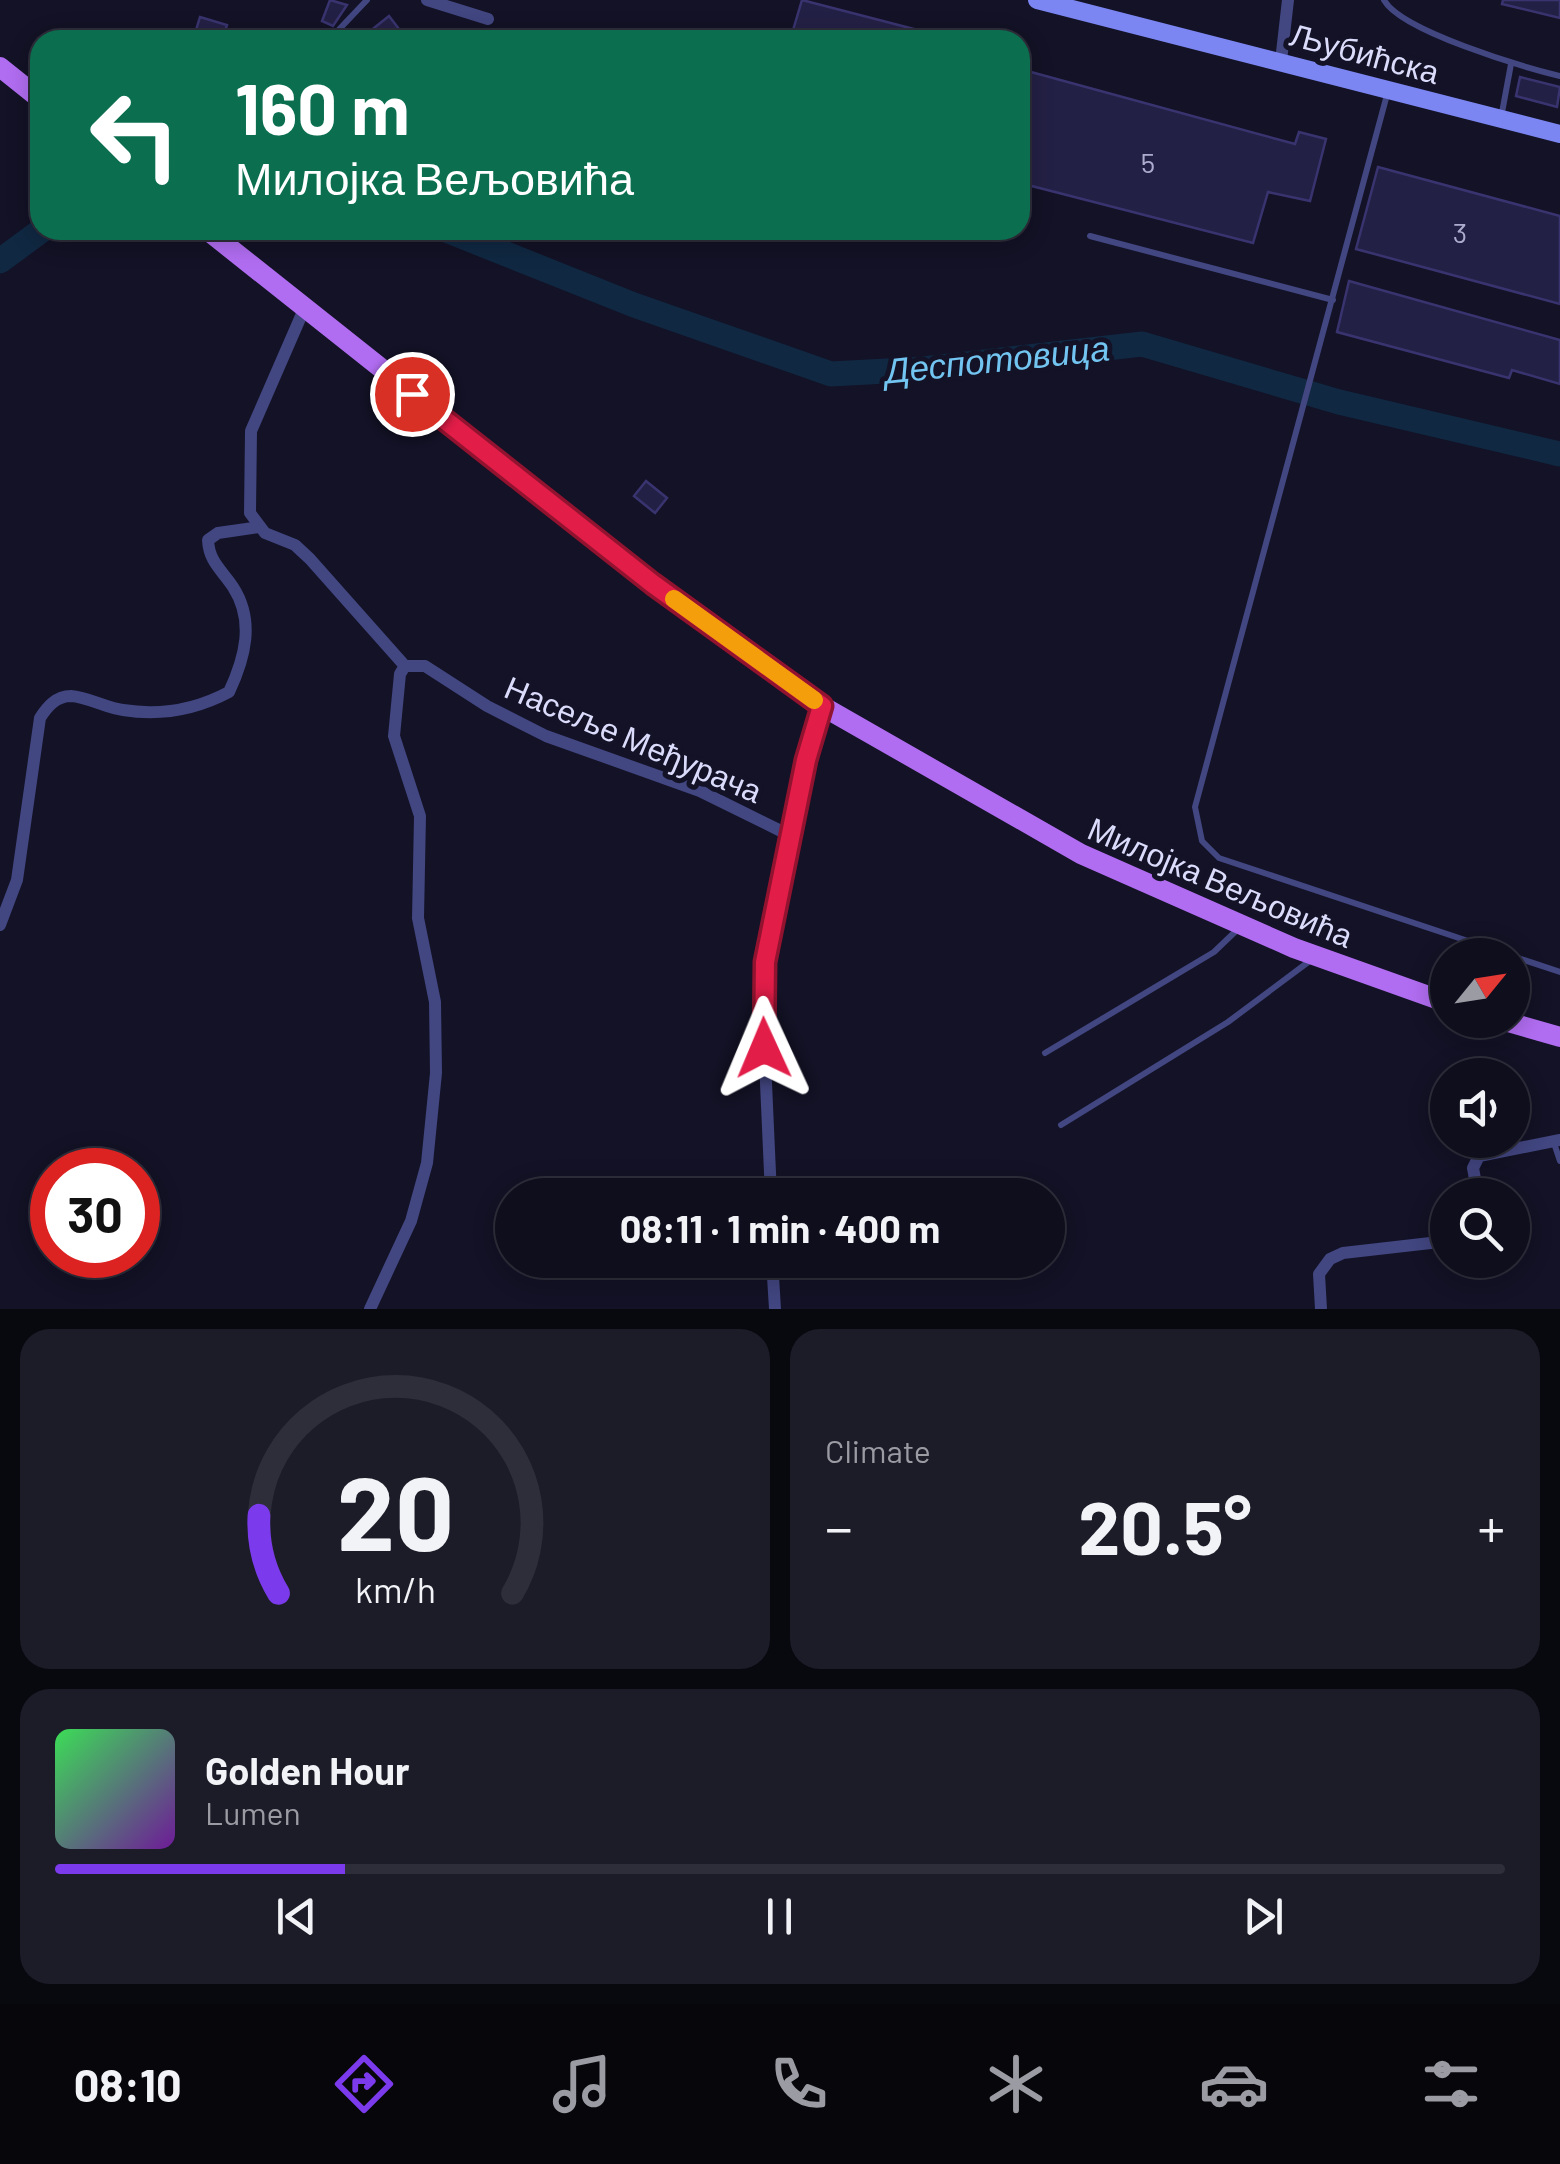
<!DOCTYPE html>
<meta charset="utf-8">
<style>
:root{--surface:#0e0e1c;--page:#1c1c29;--text:#f1f3f6;--muted:#9b9ca3;--line:#2e2e3b;--accent:#7c3aed}
body{margin:0;font-family:Barlow,sans-serif;background:var(--page);color:var(--text);height:100vh;display:flex;flex-direction:column;font-size:38px;white-space:nowrap}
*{box-sizing:border-box;margin:0}
p{font-size:32px;color:var(--muted)}
.icon{flex:none;width:55px;height:55px;fill:none;stroke:currentColor;stroke-width:2;stroke-linecap:round;stroke-linejoin:round}
.map{position:relative;height:1309px;overflow:hidden}
.details{display:flex;flex-direction:column;gap:20px;padding:20px;background:#08080f;flex:1}
.details>*{flex:none}
.top-card{position:absolute;left:30px;top:30px;width:1000px;height:210px;border-radius:30px;box-shadow:0 5px 25px #0003,0 0 0 2px var(--line);background:#0b6e4f;color:#fff;overflow:hidden}
.needle{width:65px;rotate:60deg}
.fabs{position:absolute;left:1430px;top:938px;display:grid;gap:20px}
.fabs a{display:grid;place-items:center;width:100px;height:100px;border-radius:50%;background:var(--surface);box-shadow:0 5px 25px #0003,0 0 0 2px var(--line);font-size:50px}
.speed{position:absolute;left:30px;top:1148px;display:flex;gap:20px;font-size:50px;font-weight:700;text-align:center}
.speed>*{display:grid;place-content:center;width:130px;height:130px;border-radius:50%;background:var(--surface);box-shadow:0 5px 25px #0003,0 0 0 2px var(--line);line-height:1}
.speed .limit{border:15px solid #d22;background:#fff;color:#111}
.pin{position:absolute;display:grid;place-items:center;width:85px;height:85px;color:#fff;margin:-42px;border:5px solid #fff;border-radius:50%;box-shadow:0 2px 10px #0007}
.me{position:absolute;width:110px;margin:-55px;rotate:359deg;stroke-linejoin:round;filter:drop-shadow(0 0 8px #0008)}
.turn{display:flex;align-items:center;gap:35px;height:210px;padding:0 40px;font-size:45px}
.turn .icon{width:130px;height:130px;stroke-width:2.5}
.turn b{display:block;font-size:70px;line-height:85px}
.big{font-size:75px;font-weight:700;line-height:1.1}
.details .card{flex:1;display:flex;flex-direction:column;justify-content:center;gap:15px;min-width:0;padding:0 35px;border-radius:30px;background:var(--page)}
.details .dial{align-items:center;gap:0}
.dial svg{height:260px;overflow:visible;fill:none;stroke:var(--line);stroke-width:7;stroke-linecap:round;text-anchor:middle}
.dial text{fill:var(--text);stroke:none}
.song{display:flex;align-items:center;gap:30px}
.cover{width:120px;height:120px;border-radius:15px;background:linear-gradient(135deg,hsl(130 70% 55%),hsl(280 70% 35%))}
.played{height:10px;border-radius:5px;background:linear-gradient(90deg,var(--accent) 20%,var(--line) 20%)}
.keys{display:flex;justify-content:space-around;direction:ltr}
.heat{display:flex;justify-content:space-between;align-items:center;font-size:55px;direction:ltr}
.details .tiles{flex:1;display:grid;gap:20px;grid-template-columns:1fr 1fr}
.card:last-child{grid-column:span 2}
.trip{position:absolute;left:495px;top:1178px;width:570px;height:100px;border-radius:50px;background:var(--surface);box-shadow:0 5px 25px #0003,0 0 0 2px var(--line);font-weight:700;line-height:100px;text-align:center}
.dock{display:flex;height:160px;justify-content:space-around;align-items:center;background:#06060b;color:var(--muted)}
.dock .icon{width:70px;height:70px}
.dock .active{color:var(--accent)}
.dock b{font-size:45px;color:var(--text)}
.map>svg:first-child{display:block}
.lines{fill:none;stroke-linecap:round;stroke-linejoin:round}
.river{stroke:#102842;stroke-width:25}
.building{fill:#232045;stroke:#39346f;stroke-width:2.5}
.lane{stroke:#424681;stroke-width:6}
.street{stroke:#424681;stroke-width:12}
.secondary{stroke:#7b86f2;stroke-width:18}
.primary{stroke:#b16df1;stroke-width:20}
.route-casing{stroke:#92132f;stroke-width:25}
.route{stroke:#e11d48;stroke-width:18}
.slow{stroke:#f59e0b;stroke-width:18}
.labels{text-anchor:middle;dominant-baseline:central;stroke-width:10;stroke-linejoin:round;paint-order:stroke}
.number-label{font-size:28px;fill:#adacce}
.street-label{font-size:32px;fill:#dbdbfb;stroke:#131226}
.water-label{font-size:35px;font-style:italic;fill:#73c5f1;stroke:#131226}
</style>
<div class="map">
<svg width="1560" height="1309" viewBox="0 0 1560 1309">
<rect width="100%" height="100%" fill="#131226"/>
<g class="lines">
<g class="river">
<polyline points="446,230 634,305 831,374 923,369 1142,344 1339,402 1560,454"/>
<polyline points="0,261 42,230"/>
</g>
</g>
<g class="building">
<polygon points="330,0 347,5 333,26 322,21"/>
<polygon points="802,0 941,36 941,40 791,37"/>
<polygon points="1503,0 1560,0 1560,18 1502,4"/>
<polygon points="389,16 399,29 386,40 375,40 369,32"/>
<polygon points="200,17 227,25 222,40 193,40"/>
<polygon points="1020,69 1295,144 1299,132 1326,139 1310,201 1268,192 1253,243 1020,183"/>
<polygon points="1520,77 1560,87 1557,107 1516,96"/>
<polygon points="1378,167 1560,216 1560,304 1356,249"/>
<polygon points="1349,281 1560,340 1560,384 1512,370 1509,378 1337,332"/>
<polygon points="646,481 667,498 655,513 634,496"/>
</g>
<g class="lines">
<g class="lane">
<path d="M1384,0C1401,31 1523,67 1560,76"/>
<polyline points="329,40 367,0"/>
<polyline points="1388,91 1195,807 1202,841 1219,858 1510,955"/>
<polyline points="1501,118 1511,64"/>
<polyline points="1090,236 1333,300"/>
<polyline points="1512,956 1560,972"/>
<polyline points="1045,1053 1214,952 1238,929"/>
<polyline points="1061,1125 1228,1022 1311,960"/>
<polyline points="1554,1143 1560,1161"/>
</g>
<g class="street">
<polyline points="427,0 488,19"/>
<polyline points="1281,61 1288,0"/>
<polyline points="305,307 251,431 250,513 265,533 295,545 310,559 405,666"/>
<path d="M0,925L17,880L40,718C47,707 56,696 71,696C88,697 106,708 123,710C160,716 197,709 229,692C245,658 255,621 233,587C222,570 209,562 208,540L218,533L259,527"/>
<polyline points="771,1195 763,1016 765,962 805,760 822,706"/>
<polyline points="1478,1195 1473,1168 1479,1156 1560,1140"/>
<polyline points="772,1260 775,1309"/>
<polyline points="370,1309 411,1221 427,1163 436,1073 435,1002 418,918 420,816 394,736 400,674 405,666 425,666 487,706 546,736 700,791 791,836"/>
<polyline points="1321,1309 1319,1274 1330,1259 1343,1253 1448,1241"/>
</g>
<polyline class="secondary" points="1037,0 1560,134"/>
<g class="primary">
<polyline points="0,67 40,99"/>
<polyline points="207,230 653,584 822,706 1081,854 1294,948 1448,1003"/>
<polyline points="1501,1020 1560,1037"/>
</g>
</g>
<g class="lines">
<defs>
<polyline id="route" points="412,394 653,584 822,706 806,760 765,962 764,1048"/>
</defs>
<use href="#route" class="route-casing"/>
<use href="#route" class="route"/>
<polyline class="slow" points="674,599 814,700"/>
</g>
<g class="labels">
<g class="number-label">
<text x="1148" y="162">5</text>
<text x="1460" y="232">3</text>
</g>
<g class="street-label">
<text transform="translate(1365 52) rotate(15)">Љубићска</text>
<text transform="translate(634 738) rotate(23)">Насеље Међурача</text>
<text transform="translate(1221 881) rotate(23)">Милојка Вељовића</text>
</g>
<g class="water-label">
<text transform="translate(997 358) rotate(-6)">Деспотовица</text>
</g>
</g>
</svg>
<div class="fabs">
<a><svg class="needle" viewBox="-14 -14 28 28"><path d="M0-13l5 13h-10z" fill="#e53935"/><path d="M0 13l5-13h-10z" fill="#9b9ca3"/></svg></a>
<a><svg class="icon" aria-label="sound" viewBox="0 0 24 24"><path d="M4 9h4l5-4v14l-5-4H4zM17 9q2 3 0 6"/></svg></a>
<a><svg class="icon" aria-label="search" viewBox="0 0 24 24"><circle cx="10" cy="10" r="6"/><path d="M15 15l6 6"/></svg></a>
</div>
<div class="speed"><div class="limit">30</div></div>
<div class="pin" style="left:412px;top:394px;background:#d93025"><svg class="icon" aria-label="arrive" viewBox="0 0 24 24"><path d="M6 21V4h12l-3 4 3 4H6"/></svg></div>
<svg class="me" style="left:764px;top:1048px" viewBox="-20 -20 40 40"><path d="M0-17L14 15 0 8-14 15z" fill="#e11d48" stroke="#fff" stroke-width="4"/></svg>
<div class="trip">08:11 · 1 min · 400 m</div>
<div class="top-card">
<div class="turn"><svg class="icon" aria-label="left" viewBox="0 0 24 24"><path d="M17 20v-9H6M10 6l-5 5 5 5"/></svg><div><b>160 m</b>Милојка Вељовића</div></div>
</div>
</div>
<section class="details">
<div class="tiles">
<div class="card dial"><svg viewBox="0 0 100 80">
<path d="M14 69A42 42 0 1 1 86 69"/>
<path d="M14 69A42 42 0 0 1 8 45" stroke="#7c3aed"/>
<text x="50" y="56" font-size="32" font-weight="700">20</text>
<text x="50" y="72" font-size="11">km/h</text>
</svg></div>
<div class="card"><p>Climate</p>
<div class="heat"><a>−</a><b class="big">20.5°</b><a>+</a></div>
</div>
<div class="card">
<div class="song"><i class="cover"></i><div><b>Golden Hour</b><p>Lumen</p></div></div>
<div class="played"></div>
<div class="keys"><svg class="icon" aria-label="previous" viewBox="0 0 24 24"><path d="M18 5L8 12l10 7zM5 5v14"/></svg><svg class="icon" aria-label="pause" viewBox="0 0 24 24"><path d="M8 5v14M16 5v14"/></svg><svg class="icon" aria-label="next" viewBox="0 0 24 24"><path d="M6 5l10 7-10 7zM19 5v14"/></svg></div>
</div>
</div>
</section>
<nav class="dock">
<b>08:10</b>
<svg class="icon active" aria-label="directions" viewBox="0 0 24 24"><path d="M12 3l9 9-9 9-9-9zM9 14v-3h6M13 9l2 2-2 2"/></svg>
<svg class="icon" aria-label="music" viewBox="0 0 24 24"><path d="M9 18V5l10-2v13"/><circle cx="6" cy="18" r="3"/><circle cx="16" cy="16" r="3"/></svg>
<svg class="icon" aria-label="phone" viewBox="0 0 24 24"><path d="M5 4h4l2 5-3 2q2 4 5 5l2-3 5 2v4C11 20 4 13 5 4z"/></svg>
<svg class="icon" aria-label="climate" viewBox="0 0 24 24"><path d="M12 3v18M4 7l16 10M4 17L20 7"/></svg>
<svg class="icon" aria-label="car" viewBox="0 0 24 24"><path d="M5 17H2v-5l4-1 3-4h7l3 4 3 1v5h-3M9 17h6M6 11h13"/><circle cx="7" cy="17" r="2"/><circle cx="17" cy="17" r="2"/></svg>
<svg class="icon" aria-label="filters" viewBox="0 0 24 24"><path d="M4 7h16M4 17h16"/><circle cx="9" cy="7" r="2"/><circle cx="15" cy="17" r="2"/></svg>
</nav>
